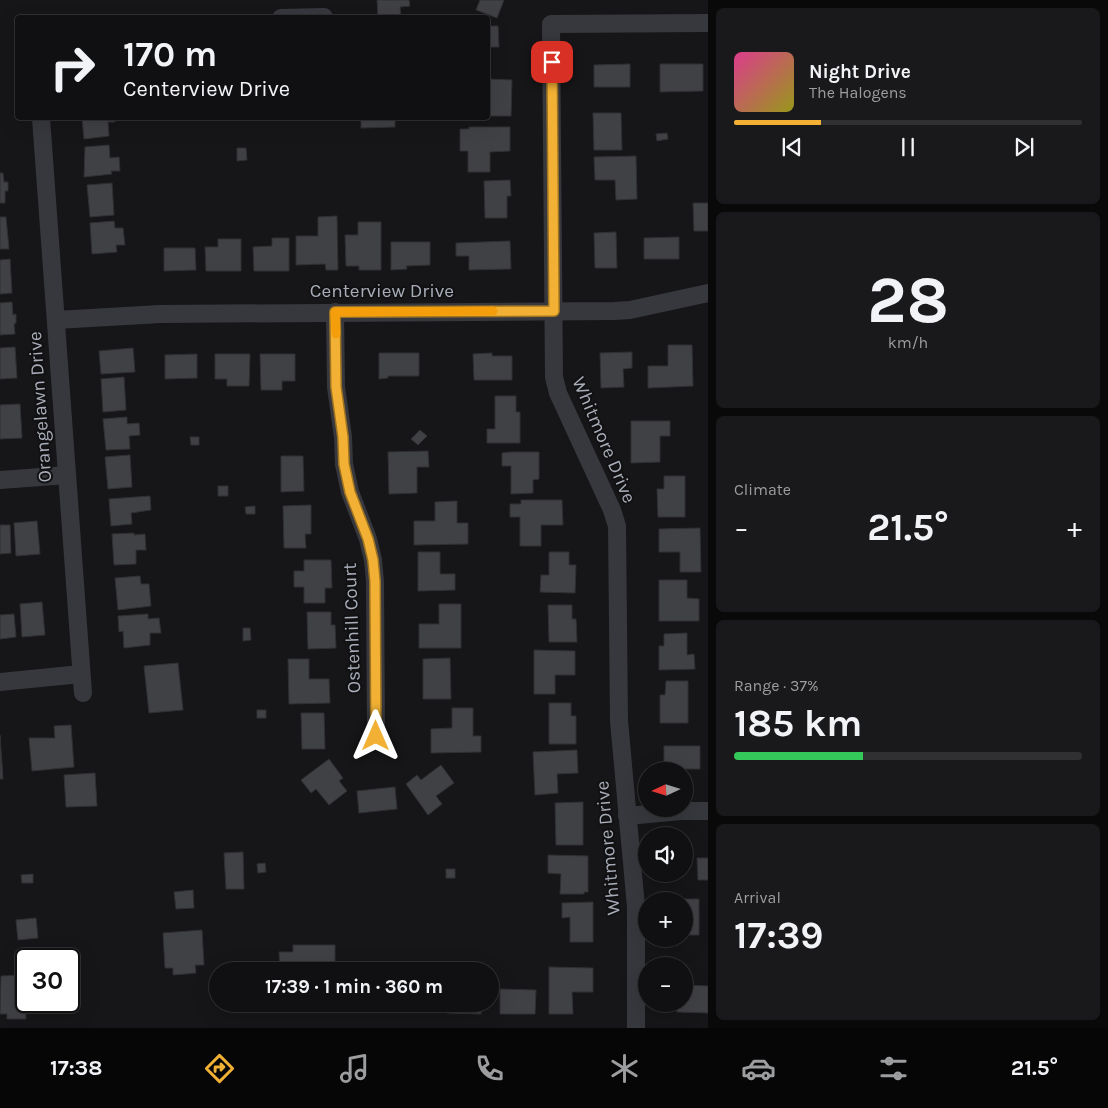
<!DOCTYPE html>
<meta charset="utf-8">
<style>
:root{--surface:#101012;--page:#19191b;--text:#f1f3f6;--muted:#9c9d9f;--line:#303032;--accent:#f2b134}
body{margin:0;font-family:Karla,sans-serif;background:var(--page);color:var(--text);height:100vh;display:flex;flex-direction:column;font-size:19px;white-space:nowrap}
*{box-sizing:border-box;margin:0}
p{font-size:16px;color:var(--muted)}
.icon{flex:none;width:28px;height:28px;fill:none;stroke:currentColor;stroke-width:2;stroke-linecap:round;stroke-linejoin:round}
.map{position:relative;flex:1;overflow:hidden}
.panel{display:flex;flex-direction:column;gap:8px;padding:8px;background:#09090a;width:400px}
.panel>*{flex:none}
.top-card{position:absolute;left:15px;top:15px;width:475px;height:105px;border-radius:5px;box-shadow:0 5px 20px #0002,0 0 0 1px var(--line);background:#101012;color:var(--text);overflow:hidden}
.needle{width:32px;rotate:266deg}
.tools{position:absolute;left:638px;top:762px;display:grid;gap:10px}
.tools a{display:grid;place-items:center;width:55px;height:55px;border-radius:50%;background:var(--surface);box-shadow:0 5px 20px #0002,0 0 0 1px var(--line);font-size:25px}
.speed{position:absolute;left:15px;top:948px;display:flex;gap:10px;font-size:25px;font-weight:700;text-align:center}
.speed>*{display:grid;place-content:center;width:65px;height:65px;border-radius:50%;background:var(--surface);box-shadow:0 5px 20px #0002,0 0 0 1px var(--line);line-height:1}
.speed .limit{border:2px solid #111;border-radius:8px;background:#fff;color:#111}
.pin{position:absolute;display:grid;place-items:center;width:42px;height:42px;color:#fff;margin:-21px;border-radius:10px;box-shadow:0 2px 8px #0006}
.me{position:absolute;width:55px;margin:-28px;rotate:0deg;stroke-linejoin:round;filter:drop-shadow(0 0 4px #0008)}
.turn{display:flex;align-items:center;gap:18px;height:105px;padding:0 25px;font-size:22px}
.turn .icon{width:65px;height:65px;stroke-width:2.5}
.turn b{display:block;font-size:35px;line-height:42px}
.big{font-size:38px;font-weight:700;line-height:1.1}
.panel .widget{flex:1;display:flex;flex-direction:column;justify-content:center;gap:8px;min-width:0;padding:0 18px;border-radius:8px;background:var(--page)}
.panel .dial{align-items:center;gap:0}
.dial b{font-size:65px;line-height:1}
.song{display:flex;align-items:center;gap:15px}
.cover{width:60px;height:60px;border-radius:8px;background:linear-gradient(135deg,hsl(330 70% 55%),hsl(60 70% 35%))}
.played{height:5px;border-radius:2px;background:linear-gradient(90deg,var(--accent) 25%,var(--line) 25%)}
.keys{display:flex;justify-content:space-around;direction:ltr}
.heat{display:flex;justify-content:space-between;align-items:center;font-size:28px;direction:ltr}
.charge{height:8px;border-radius:4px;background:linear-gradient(90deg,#34c759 37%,var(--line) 0)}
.trip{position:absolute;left:209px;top:962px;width:290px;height:50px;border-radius:25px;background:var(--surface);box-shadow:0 5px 20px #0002,0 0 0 1px var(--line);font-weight:700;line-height:50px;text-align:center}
.menu{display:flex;height:80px;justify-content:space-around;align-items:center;background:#060607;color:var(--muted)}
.menu .icon{width:35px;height:35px}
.menu .active{color:var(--accent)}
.menu b{font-size:22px;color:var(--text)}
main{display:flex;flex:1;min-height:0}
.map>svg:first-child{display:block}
.building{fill:#404145;stroke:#303034}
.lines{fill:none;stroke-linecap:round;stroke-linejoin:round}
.street{stroke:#37383d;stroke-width:18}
.route-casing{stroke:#9d7322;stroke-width:12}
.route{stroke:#f2b134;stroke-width:9}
.slow{stroke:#f59e0b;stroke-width:9}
.labels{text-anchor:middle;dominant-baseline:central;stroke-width:4;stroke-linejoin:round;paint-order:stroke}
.street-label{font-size:19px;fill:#a8adb8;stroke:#111113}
</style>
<main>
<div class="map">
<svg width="708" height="1028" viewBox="0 0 708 1028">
<rect width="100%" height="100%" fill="#161618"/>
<g class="building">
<polygon points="377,0 409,0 410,6 400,7 401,18 378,18"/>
<polygon points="480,0 504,0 497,18 476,10"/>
<polygon points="488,26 498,26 499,47 488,47"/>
<polygon points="630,64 630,87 594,87 594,65"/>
<polygon points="660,64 703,64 703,91 660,92"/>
<polygon points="489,79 512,80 511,116 488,116"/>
<polygon points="593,113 621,113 622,150 594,150"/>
<polygon points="82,118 114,118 115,122 108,122 109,136 84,139"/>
<polygon points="361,118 395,118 395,127 361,128"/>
<polygon points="469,127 510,127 510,151 490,152 490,172 468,172 468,151 460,151 460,129 469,129"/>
<polygon points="667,133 668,139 657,141 656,134"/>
<polygon points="109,145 110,158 119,157 120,171 111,171 112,174 84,177 85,147"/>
<polygon points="237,148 246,148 247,160 237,161"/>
<polygon points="636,156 637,199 616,200 615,180 595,180 594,157"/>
<polygon points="0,173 3,173 4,182 8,182 8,191 5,191 5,203 0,203"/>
<polygon points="510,180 511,196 507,196 507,218 485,218 484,181"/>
<polygon points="112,183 114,215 90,217 87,185"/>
<polygon points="693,203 708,203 708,231 694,231"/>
<polygon points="337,216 338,270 326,270 325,264 296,265 296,236 318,236 318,217"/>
<polygon points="0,217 6,217 9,249 0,249"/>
<polygon points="114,221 115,228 123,228 125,245 116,245 117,252 92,254 90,223"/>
<polygon points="358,222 381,222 381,270 359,270 359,266 346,266 345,235 358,235"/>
<polygon points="616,232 617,268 595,268 594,233"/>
<polygon points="679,237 679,259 644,259 644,238"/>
<polygon points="272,238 289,238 289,271 254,271 253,247 272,246"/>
<polygon points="218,239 241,239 241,271 206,271 205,247 218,247"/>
<polygon points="510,241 511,269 469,270 469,256 456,256 456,243"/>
<polygon points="391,242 430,242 430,265 406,266 407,269 391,270"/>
<polygon points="164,248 195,248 196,270 164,271"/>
<polygon points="10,259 12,293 0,294 0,260"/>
<polygon points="12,302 13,315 16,314 16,323 14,324 15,334 0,335 0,303"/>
<polygon points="668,345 692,345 693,386 648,388 648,366 668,366"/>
<polygon points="15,347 17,378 0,379 0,348"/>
<polygon points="133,348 135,372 101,374 99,351"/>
<polygon points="632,352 632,368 623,369 624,387 601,388 600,353"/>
<polygon points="379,353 419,353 419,376 388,376 388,378 379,379"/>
<polygon points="492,353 492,356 512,356 512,380 474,380 473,354"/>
<polygon points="197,354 197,378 165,379 165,355"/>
<polygon points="215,354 250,354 249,386 227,386 227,379 215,379"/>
<polygon points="260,354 295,354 295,381 282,381 282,390 261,390"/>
<polygon points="124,377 126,410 103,412 101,379"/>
<polygon points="495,396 516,396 516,412 520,412 520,443 487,443 487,429 495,429"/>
<polygon points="20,404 22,438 0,439 0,405"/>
<polygon points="127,417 127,424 139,423 140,435 129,436 130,449 106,450 103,419"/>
<polygon points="631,421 670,421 670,436 660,436 660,462 631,463"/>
<polygon points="420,430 427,436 418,445 411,439"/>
<polygon points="190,437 199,437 199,445 191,445"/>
<polygon points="428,451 429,467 417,467 417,493 389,494 388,452"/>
<polygon points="511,452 539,452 539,479 533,480 533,493 511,494 511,466 502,466 502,453"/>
<polygon points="130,455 132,487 108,489 105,457"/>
<polygon points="281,456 303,456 304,491 281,492"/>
<polygon points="664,476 685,476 685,517 658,517 657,489 664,489"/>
<rect x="218" y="486" width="10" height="10"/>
<polygon points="150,496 151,510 131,513 132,524 111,526 109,499"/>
<polygon points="521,500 562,500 563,525 541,525 541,546 520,546 520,517 510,517 510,504 521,504"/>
<polygon points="457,501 457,523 468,523 468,544 414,545 414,521 435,521 435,502"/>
<polygon points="311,505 311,534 305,534 306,548 284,548 283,506"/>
<polygon points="255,506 255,514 246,514 245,507"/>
<polygon points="37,521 40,554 16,556 14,523"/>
<polygon points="0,525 10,525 11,553 0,554"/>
<polygon points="700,528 701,572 680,572 680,552 659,552 659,529"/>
<polygon points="134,533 134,535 145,534 146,550 136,550 136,564 114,565 112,534"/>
<polygon points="418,552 440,552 440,574 455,574 455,590 418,591"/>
<polygon points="549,552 569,552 569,565 576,565 575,593 540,592 541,575 549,575"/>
<polygon points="304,560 331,560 332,588 325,588 325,603 304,603 304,587 294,587 294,571 304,571"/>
<polygon points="140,576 141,584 149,584 151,606 118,610 115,578"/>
<polygon points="659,580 687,580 687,598 699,599 699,621 659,621"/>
<polygon points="42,602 45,635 22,637 20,604"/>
<polygon points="439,604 461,604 461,648 419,648 419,624 439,624"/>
<polygon points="548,605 572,605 572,619 576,619 577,642 549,642"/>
<polygon points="307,612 331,612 331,625 335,625 336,648 308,649"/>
<polygon points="14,614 16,637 0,639 0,615"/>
<polygon points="148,614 148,619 159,618 161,633 150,633 150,645 124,648 123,631 119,632 118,616"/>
<polygon points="243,628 250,628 251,640 243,641"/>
<polygon points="687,633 687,655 694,654 695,669 659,670 659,646 664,646 664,634"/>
<polygon points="534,650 575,651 575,675 555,675 555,694 534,694"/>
<polygon points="450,658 451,699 423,699 423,659"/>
<polygon points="288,659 309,659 309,679 329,679 330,703 289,704"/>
<polygon points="178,663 183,710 149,713 144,666"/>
<polygon points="666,681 688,681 688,723 660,723 660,695 665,695"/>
<polygon points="549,703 571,703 571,716 576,716 576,744 549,744"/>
<polygon points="452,708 473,708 473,736 481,736 481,752 431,753 431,729 452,728"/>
<rect x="257" y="710" width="9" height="8"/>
<polygon points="301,713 324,713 325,749 302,749"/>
<polygon points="71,725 74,767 32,771 29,738 55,738 54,726"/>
<polygon points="0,735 3,779 0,779"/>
<rect x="664" y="746" width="36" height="23"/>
<polygon points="577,750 578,773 557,774 558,793 535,795 533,752"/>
<polygon points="329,759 343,778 339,781 347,791 329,805 316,789 311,793 301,780"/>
<polygon points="441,765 454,783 436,796 442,804 428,815 406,784 417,775 421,780"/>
<polygon points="95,773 97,806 66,807 64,775"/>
<polygon points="395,787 397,809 359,813 357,791"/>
<polygon points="583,802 583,845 556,845 555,803"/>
<polygon points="243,852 244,889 226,889 224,853"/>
<polygon points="548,855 588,856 588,892 584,892 584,894 560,894 561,874 548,873"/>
<polygon points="697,858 708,858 708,880 698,880"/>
<polygon points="265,863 266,872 258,873 257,864"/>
<rect x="446" y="869" width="9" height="9"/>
<polygon points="33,874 33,883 22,883 21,875"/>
<polygon points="193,890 194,908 176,909 174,892"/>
<polygon points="676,899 699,899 699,935 684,935 684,901 676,901"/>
<polygon points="593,902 593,942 570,942 570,917 562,918 562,903"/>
<polygon points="36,918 38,938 18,940 16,920"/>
<polygon points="202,930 204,965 195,965 196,973 173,975 173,968 165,968 163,933"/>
<polygon points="293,945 335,945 335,970 280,970 279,952 293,952"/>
<polygon points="549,967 593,968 593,992 572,992 573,1014 549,1014"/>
<polygon points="25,975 26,1019 7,1019 7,1014 0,1014 1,976"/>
<polygon points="684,985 708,986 708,1013 677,1012 677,1004 684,1004"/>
<polygon points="500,989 536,990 535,1014 500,1014"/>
<polygon points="447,1004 481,1004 481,1014 447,1013"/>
</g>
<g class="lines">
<g class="street">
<polyline points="281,18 324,17"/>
<polyline points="41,118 83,693"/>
<polyline points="335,312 336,387 343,437 344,464 350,492 368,539 373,560 375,581 376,736"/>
<polyline points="56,320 160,314 614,311 630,310 708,293"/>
<polyline points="0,480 67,475"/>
<polyline points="0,682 81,674"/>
<polyline points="627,816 681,811 708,811"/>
<polyline points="636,1028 636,907 619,721 617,526 612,510 558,393 554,377 551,24 708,23"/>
</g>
</g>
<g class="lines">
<defs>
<polyline id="route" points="376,736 375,581 373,560 368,539 350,492 344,464 343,437 336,387 335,312 554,311 552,62"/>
</defs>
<use href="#route" class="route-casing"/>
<use href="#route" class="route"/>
<polyline class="slow" points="336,334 335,312 493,311"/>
</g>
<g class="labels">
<g class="street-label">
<text x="382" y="291">Centerview Drive</text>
<text transform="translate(40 407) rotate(-94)">Orangelawn Drive</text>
<text transform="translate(604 440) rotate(67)">Whitmore Drive</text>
<text transform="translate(352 628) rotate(-92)">Ostenhill Court</text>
<text transform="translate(608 848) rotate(-95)">Whitmore Drive</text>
</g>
</g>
</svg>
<div class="tools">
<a><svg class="needle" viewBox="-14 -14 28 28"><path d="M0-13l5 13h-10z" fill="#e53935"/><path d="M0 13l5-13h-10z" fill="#9c9d9f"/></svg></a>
<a><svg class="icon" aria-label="sound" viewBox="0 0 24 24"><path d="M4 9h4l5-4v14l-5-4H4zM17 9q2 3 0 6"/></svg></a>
<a>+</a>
<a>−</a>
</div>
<div class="speed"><div class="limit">30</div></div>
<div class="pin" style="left:552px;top:62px;background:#d93025"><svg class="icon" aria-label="arrive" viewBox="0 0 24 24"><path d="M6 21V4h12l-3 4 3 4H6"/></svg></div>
<svg class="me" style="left:376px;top:736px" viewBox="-20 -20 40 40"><path d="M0-17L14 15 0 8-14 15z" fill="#f2b134" stroke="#fff" stroke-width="4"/></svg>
<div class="trip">17:39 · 1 min · 360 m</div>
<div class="top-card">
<div class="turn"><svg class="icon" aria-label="right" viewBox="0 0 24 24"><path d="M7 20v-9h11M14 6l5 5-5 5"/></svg><div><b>170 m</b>Centerview Drive</div></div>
</div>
</div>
<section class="panel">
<div class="widget">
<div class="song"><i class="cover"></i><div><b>Night Drive</b><p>The Halogens</p></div></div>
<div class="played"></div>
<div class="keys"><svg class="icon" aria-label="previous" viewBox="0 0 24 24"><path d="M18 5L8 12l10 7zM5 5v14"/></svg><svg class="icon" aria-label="pause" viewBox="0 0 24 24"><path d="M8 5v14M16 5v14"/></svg><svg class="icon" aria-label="next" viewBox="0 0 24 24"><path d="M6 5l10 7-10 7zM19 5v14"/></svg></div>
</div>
<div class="widget dial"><b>28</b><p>km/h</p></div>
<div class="widget"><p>Climate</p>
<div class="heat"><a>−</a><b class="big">21.5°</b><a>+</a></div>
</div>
<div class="widget"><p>Range · 37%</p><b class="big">185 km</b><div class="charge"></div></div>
<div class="widget"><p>Arrival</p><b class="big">17:39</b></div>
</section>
</main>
<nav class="menu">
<b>17:38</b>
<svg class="icon active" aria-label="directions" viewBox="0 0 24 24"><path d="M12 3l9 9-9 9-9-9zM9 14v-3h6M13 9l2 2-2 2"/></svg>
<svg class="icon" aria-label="music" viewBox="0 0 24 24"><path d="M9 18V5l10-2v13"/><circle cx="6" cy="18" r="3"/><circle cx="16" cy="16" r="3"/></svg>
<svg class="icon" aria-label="phone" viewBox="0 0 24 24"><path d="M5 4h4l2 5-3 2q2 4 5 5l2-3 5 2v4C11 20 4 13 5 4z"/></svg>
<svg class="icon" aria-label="climate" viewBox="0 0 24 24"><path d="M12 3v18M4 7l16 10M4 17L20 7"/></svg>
<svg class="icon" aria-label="car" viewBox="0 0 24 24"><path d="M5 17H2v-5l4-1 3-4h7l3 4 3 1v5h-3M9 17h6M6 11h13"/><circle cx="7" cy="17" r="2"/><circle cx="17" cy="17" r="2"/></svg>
<svg class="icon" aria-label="filters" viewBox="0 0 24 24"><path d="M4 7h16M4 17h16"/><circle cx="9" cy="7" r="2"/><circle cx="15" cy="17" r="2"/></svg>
<b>21.5°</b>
</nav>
